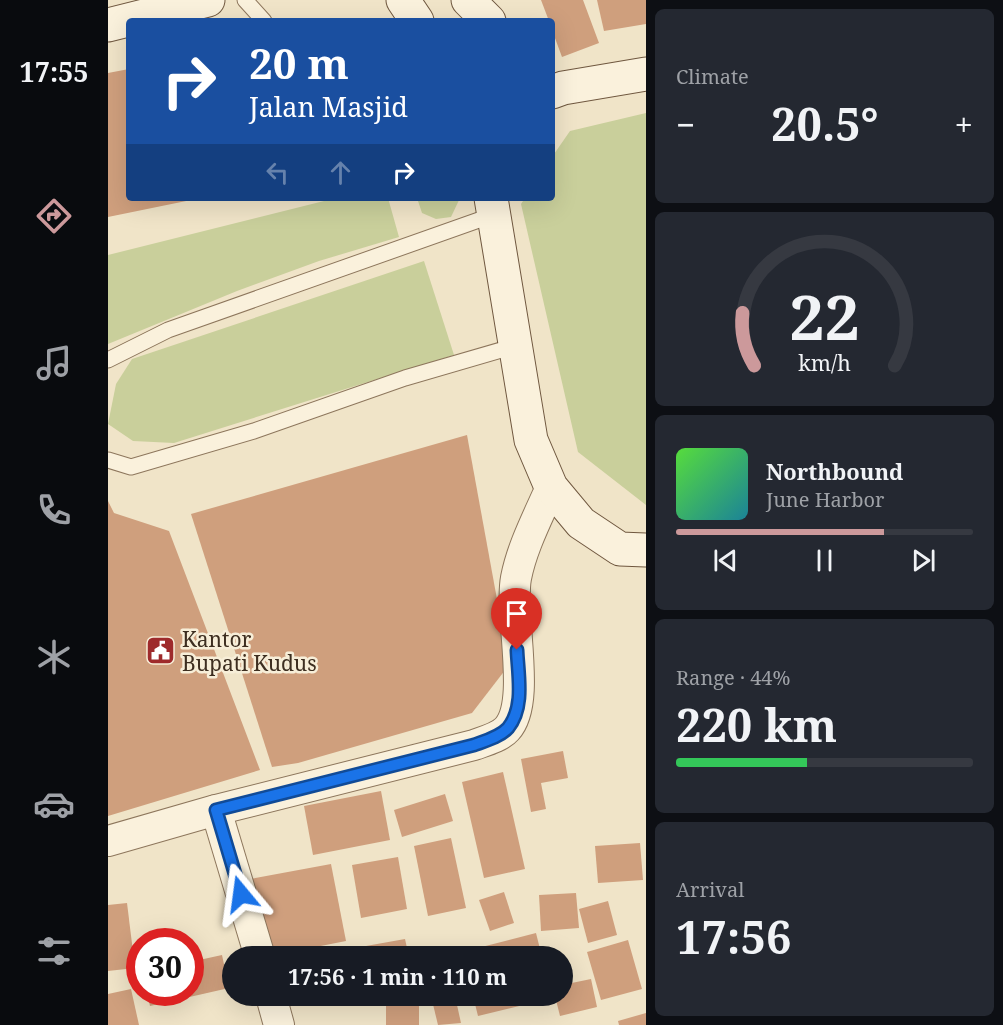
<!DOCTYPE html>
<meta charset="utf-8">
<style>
:root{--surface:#171b24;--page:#242831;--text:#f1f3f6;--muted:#9ea1a6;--line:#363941;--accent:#cc999b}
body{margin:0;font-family:"Noto Serif",serif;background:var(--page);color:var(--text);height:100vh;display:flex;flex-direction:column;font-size:22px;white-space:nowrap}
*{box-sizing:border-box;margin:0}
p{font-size:20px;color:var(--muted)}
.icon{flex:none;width:33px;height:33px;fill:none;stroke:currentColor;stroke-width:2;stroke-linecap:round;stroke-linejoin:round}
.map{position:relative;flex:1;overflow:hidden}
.drawer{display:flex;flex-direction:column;gap:9px;padding:9px;background:#0d0f14;width:357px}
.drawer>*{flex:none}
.top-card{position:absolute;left:18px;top:18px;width:429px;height:183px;border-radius:6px;box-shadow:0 6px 24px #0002;background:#1a4fa0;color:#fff;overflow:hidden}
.speed{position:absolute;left:18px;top:928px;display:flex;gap:12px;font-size:30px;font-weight:700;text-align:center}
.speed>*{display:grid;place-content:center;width:78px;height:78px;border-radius:50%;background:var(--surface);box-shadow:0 6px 24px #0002;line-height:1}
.speed .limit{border:9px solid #d22;background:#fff;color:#111}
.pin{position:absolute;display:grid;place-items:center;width:51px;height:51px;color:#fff;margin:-62px -26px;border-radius:50% 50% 50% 0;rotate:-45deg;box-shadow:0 0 6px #0007}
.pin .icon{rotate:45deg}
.me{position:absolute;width:66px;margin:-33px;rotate:344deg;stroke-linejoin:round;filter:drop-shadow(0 0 4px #0008)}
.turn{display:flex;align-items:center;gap:21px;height:126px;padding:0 24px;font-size:27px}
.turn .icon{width:78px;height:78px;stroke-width:2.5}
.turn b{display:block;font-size:42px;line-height:51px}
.lanes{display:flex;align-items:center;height:57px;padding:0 24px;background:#0003;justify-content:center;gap:30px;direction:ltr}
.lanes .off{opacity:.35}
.big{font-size:45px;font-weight:700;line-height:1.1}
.drawer .widget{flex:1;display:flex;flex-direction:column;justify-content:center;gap:9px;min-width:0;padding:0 21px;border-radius:9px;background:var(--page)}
.drawer .dial{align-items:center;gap:0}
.dial svg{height:156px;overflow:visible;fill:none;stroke:var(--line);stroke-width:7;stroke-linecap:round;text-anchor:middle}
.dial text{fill:var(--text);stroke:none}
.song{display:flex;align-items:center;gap:18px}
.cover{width:72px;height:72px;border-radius:9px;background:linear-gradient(135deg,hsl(110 70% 55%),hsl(190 70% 35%))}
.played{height:6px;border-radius:3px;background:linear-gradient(90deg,var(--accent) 70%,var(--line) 70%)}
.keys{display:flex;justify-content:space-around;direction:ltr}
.heat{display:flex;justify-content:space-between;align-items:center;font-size:33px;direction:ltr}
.charge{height:9px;border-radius:4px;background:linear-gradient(90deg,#34c759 44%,var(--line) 0)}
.trip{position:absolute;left:114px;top:946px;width:351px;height:60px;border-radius:30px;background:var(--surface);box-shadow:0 6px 24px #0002;font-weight:700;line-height:60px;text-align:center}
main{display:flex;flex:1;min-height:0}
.tabs{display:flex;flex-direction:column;width:108px;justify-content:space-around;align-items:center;background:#090b0e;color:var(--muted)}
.tabs .icon{width:42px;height:42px}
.tabs .selected{color:var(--accent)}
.tabs b{font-size:27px;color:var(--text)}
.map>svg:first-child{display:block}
.green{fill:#c9cf9b}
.building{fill:#cf9f7d}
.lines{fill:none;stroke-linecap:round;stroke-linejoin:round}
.service-casing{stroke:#8d765c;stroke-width:17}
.minor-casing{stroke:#8d765c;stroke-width:32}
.secondary-casing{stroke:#6f573f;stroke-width:35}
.service{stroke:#faf1dc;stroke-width:15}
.minor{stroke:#faf1dc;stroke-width:30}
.secondary{stroke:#faf1dc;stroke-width:33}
.route-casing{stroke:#114b97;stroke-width:15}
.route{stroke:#1a73e8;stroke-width:10}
.labels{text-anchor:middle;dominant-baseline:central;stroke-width:5;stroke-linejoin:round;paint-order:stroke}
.poi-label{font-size:21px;fill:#3d2e20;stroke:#f7eed8;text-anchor:start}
</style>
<main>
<nav class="tabs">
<b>17:55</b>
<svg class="icon selected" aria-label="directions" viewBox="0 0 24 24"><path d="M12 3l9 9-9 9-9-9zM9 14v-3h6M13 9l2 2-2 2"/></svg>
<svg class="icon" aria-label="music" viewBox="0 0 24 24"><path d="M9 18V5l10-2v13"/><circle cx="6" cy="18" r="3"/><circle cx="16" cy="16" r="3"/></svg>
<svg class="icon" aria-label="phone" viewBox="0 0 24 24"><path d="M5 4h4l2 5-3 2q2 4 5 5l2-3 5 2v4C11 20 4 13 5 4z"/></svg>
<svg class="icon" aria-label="climate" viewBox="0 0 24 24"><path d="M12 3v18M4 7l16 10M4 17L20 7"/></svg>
<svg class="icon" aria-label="car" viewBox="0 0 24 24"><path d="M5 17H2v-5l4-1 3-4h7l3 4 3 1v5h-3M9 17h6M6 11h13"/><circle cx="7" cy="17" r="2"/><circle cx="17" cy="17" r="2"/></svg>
<svg class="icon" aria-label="filters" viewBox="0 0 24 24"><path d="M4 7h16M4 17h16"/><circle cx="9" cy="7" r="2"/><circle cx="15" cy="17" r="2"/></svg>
</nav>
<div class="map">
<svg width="538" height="1025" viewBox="0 0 538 1025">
<rect width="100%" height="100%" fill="#f0e4c8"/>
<g class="green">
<polygon points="538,113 538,505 470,452 413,204 417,198 444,198 444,157 462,131"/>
<polygon points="228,198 280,198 291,237 211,261 129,291 0,344 0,255"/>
<polygon points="309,198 352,198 343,217 328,219 314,213"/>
<polygon points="316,261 346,355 66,443 25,441 0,424 8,384 24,359"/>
</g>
<g class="building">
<polygon points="433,0 475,0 491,43 454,57 444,30 444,21 441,21"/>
<polygon points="489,0 538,0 538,24 496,31"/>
<polygon points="21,69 21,198 88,199 0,217 0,73"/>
<polygon points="359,435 401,665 364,713 190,763 164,767 83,514"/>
<polygon points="0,501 6,513 61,531 152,770 0,816"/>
<polygon points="455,751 460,778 433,783 438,809 423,812 413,759"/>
<polygon points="395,772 417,869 376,878 354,782"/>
<polygon points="273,791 282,840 205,855 196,806"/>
<polygon points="337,794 345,821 294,837 286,810"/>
<polygon points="343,838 358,908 320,916 306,846"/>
<polygon points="532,843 535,880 490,883 487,846"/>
<polygon points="290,857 299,909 253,918 244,865"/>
<polygon points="223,864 238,941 157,957 142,879"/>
<polygon points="396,892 406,923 382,931 371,900"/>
<polygon points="468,893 471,928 433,931 431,895"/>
<polygon points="500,901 509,935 480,943 471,909"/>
<polygon points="19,903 27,968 0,971 0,905"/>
<polygon points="428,933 434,957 355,957 354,952"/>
<polygon points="297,939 301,957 219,957 219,953"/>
<polygon points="520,940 534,989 493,1000 479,952"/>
<polygon points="114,955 121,988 42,1006 39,993 82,993 82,962"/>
<polygon points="483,979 489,1007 452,1016 447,996 454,996 454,985"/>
<polygon points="23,989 31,1025 0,1025 0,994"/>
<polygon points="323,996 347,996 353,1023 330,1025"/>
<polygon points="365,996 443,996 444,998 370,1016"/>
<rect x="278" y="1006" width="33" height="19"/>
<polygon points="538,1013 538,1025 511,1025 510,1021"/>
</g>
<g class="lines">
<defs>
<g id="service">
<polyline points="137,0 156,21"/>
<polyline points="0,360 60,330 385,215"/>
<polyline points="0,460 23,467 146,431 297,378 407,346"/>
</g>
<g id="minor">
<polyline points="108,810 152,957"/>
<path d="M0,841L108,810L366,745C377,741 392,737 399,729C424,702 401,616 408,578C414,547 430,517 443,487"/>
<polyline points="163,996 171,1025"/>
</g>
<g id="secondary">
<polyline points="295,0 309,21"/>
<polyline points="360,0 381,21"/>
<polyline points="0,25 100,0"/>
<polyline points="444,92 455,88 538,74"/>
<polyline points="383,198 423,440 443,487 473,523 512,549 538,550"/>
</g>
</defs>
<use href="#service" class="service-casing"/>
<use href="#minor" class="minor-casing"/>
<use href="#secondary" class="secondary-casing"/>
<use href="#service" class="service"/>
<use href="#minor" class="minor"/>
<use href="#secondary" class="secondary"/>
</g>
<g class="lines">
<defs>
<path id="route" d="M133,894L108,810L366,745C377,741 392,737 400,728C417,707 410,675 409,650"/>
</defs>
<use href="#route" class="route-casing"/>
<use href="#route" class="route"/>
</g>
<defs>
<symbol id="civic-square" viewBox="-11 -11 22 22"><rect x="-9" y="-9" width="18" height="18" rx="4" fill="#9e2a2b" stroke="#f7eed8"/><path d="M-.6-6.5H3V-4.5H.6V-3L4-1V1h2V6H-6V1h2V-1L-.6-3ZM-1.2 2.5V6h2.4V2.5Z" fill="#fff"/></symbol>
</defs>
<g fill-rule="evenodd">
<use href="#civic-square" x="36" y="634" width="33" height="33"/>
</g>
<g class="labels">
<g class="poi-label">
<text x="74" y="639">Kantor<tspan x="74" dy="24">Bupati Kudus</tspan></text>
</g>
</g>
</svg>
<div class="speed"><div class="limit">30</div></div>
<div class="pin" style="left:409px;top:650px;background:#d93025"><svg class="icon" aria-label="arrive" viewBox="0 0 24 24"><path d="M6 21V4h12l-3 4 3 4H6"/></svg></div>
<svg class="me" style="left:133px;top:894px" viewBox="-20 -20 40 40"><path d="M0-17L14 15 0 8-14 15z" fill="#1a73e8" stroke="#fff" stroke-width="4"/></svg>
<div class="trip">17:56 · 1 min · 110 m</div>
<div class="top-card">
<div class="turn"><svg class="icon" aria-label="right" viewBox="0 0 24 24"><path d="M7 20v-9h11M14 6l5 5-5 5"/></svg><div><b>20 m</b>Jalan Masjid</div></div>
<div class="lanes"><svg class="icon off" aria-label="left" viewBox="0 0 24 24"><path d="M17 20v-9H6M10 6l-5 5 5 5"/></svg><svg class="icon off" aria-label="ahead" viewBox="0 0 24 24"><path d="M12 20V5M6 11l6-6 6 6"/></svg><svg class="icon" aria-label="right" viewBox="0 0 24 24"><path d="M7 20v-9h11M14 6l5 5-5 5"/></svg></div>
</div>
</div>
<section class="drawer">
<div class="widget"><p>Climate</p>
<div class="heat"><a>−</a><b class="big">20.5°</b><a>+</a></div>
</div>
<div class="widget dial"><svg viewBox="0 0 100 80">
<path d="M14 69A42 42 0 1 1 86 69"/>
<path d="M14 69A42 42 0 0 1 8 42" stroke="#cc999b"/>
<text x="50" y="56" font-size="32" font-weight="700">22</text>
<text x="50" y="72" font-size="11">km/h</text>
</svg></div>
<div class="widget">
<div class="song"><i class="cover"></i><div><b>Northbound</b><p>June Harbor</p></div></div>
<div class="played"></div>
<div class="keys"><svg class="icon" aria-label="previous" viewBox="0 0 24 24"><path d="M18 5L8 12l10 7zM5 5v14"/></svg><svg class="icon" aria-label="pause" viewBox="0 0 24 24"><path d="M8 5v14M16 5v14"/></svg><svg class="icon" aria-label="next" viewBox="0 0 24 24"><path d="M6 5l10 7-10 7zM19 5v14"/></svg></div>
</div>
<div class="widget"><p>Range · 44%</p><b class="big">220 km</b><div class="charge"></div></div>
<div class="widget"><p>Arrival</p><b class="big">17:56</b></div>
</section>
</main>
